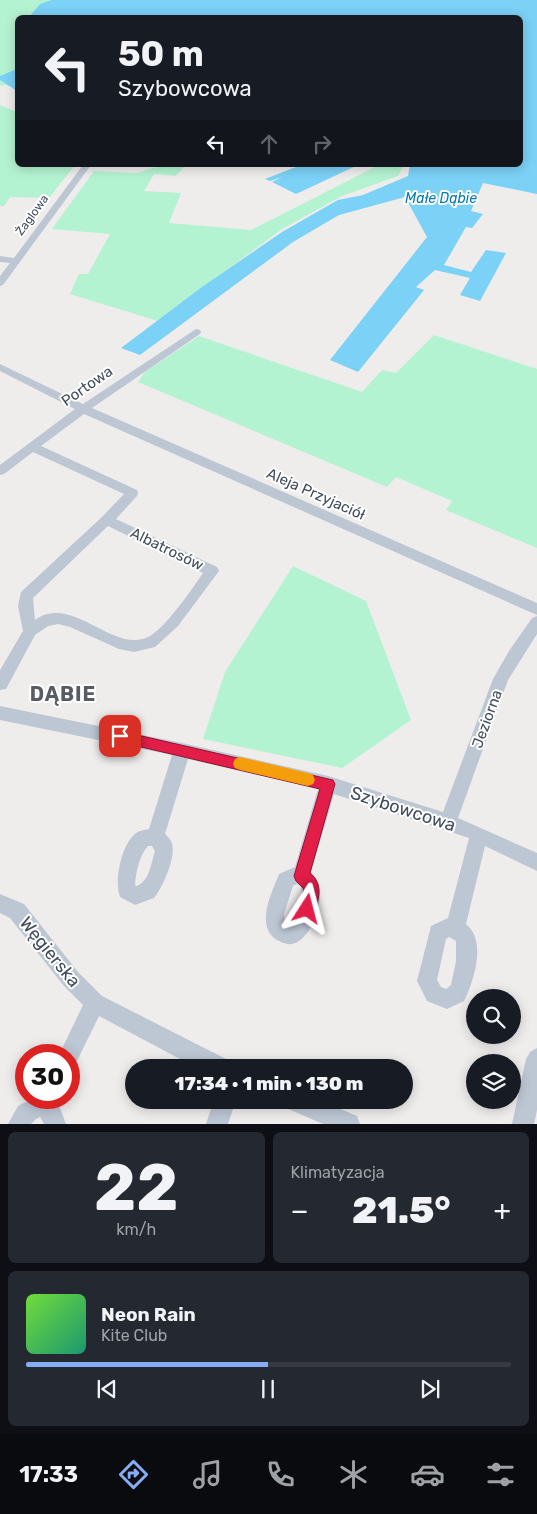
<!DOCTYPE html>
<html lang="pl">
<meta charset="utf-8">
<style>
:root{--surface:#171b24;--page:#242831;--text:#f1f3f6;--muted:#9ea1a6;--line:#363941;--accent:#86acf4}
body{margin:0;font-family:Rubik,sans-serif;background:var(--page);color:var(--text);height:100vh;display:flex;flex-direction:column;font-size:19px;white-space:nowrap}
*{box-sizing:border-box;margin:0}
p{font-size:16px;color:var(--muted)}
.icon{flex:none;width:28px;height:28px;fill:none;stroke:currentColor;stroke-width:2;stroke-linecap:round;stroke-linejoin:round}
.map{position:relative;height:1124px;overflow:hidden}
.details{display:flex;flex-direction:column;gap:8px;padding:8px;background:#0d0f14;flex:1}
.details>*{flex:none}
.guide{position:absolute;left:15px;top:15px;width:508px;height:152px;border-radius:8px;box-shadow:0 2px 12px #0003;background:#171b24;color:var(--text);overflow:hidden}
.controls{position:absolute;left:466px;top:989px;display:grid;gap:10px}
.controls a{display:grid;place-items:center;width:55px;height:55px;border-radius:50%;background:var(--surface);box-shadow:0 2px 12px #0003;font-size:25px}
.speed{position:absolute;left:15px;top:1044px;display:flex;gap:10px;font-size:25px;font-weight:700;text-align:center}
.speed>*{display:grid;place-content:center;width:65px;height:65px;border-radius:50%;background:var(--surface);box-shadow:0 2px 12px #0003;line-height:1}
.speed .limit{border:8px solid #d22;background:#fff;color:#111}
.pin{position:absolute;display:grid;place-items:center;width:42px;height:42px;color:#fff;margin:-21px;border-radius:10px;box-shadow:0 2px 8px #0006}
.me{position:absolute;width:55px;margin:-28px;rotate:9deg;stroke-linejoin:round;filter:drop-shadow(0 0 4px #0008)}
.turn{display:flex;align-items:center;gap:18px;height:105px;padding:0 20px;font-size:22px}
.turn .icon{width:65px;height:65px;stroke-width:2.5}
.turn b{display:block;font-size:35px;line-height:42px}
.lanes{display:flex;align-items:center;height:48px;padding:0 20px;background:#0003;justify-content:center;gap:25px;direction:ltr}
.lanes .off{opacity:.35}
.big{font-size:38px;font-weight:800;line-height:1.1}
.details .tile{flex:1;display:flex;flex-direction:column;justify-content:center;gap:8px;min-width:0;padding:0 18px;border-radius:8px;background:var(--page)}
.details .dial{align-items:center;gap:0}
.dial b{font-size:65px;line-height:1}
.song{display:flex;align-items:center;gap:15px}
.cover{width:60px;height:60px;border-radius:8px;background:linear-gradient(135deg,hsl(100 70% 55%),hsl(160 70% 35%))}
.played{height:5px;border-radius:2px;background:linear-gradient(90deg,var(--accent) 50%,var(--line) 50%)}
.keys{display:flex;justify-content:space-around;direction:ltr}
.heat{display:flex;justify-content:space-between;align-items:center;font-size:28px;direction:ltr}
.details .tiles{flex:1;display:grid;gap:8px;grid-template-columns:1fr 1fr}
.tile:last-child{grid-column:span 2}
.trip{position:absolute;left:125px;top:1059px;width:288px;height:50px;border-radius:25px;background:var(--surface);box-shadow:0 2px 12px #0003;font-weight:800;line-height:50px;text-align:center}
.dock{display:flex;height:80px;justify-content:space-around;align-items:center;background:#090b0e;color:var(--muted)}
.dock .icon{width:35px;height:35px}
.dock .on{color:var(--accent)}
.dock b{font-size:22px;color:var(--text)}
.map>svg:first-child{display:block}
.green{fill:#b4f3d2}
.water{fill:#7bd1f6}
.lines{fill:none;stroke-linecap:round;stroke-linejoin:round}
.street{fill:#bdc7d4;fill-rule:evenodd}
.route{fill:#e11d48;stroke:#92132f}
.slow{fill:#f59e0b}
.labels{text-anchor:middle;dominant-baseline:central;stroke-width:4;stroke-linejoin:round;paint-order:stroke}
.far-street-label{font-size:12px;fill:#424d5c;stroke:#fff}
.far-water-label{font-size:14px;font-style:italic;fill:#007bb1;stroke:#fff}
.street-label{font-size:15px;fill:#424d5c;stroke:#fff}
.near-street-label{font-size:18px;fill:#424d5c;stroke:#fff}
.district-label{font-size:20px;font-weight:bold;letter-spacing:1px;fill:#585c62;stroke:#fff}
</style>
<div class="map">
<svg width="537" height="1124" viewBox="0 0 537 1124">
<rect width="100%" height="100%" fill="#efecec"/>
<g class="green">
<polygon points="0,0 63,0 65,17 18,18 17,83 0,86"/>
<polygon points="0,105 17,112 18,165 75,165 49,198 10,197 4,206 0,206"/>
<polygon points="162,165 186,165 176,176 154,174 144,191 181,193 169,223 251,230 379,165 404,165 398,176 342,196 282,229 158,321 70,294 79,274 88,274 110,234 52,229 94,171 137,173"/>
<polygon points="434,335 537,369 537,548 446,510 452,501 396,477 387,487 138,382 145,372 199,336 362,392 382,370 396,373"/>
<polygon points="293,566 366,601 411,720 342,768 203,739 225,672"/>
</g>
<g class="water">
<polygon points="52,0 537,0 537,194 483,183 471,211 483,214 472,228 466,227 444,265 471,272 486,250 506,253 480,301 460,295 470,278 435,270 416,287 424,290 358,372 330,360 427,237 405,197 339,215 293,242 140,355 121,348 202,287 282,232 338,200 363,195 408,176 410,165 520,165 520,18 30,16 40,4"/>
<polygon points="17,69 17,91 0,80 0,76"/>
<polygon points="301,165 358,165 296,194 272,182 282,177 270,181 265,179"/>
</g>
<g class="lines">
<g class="street">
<polygon points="83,165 91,165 3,285 0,286 0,276 10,263 0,262 0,256 14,258"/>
<path d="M196,329L200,330L201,332L200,334L92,408L537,603V615L84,414L41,446L137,490L138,493L137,496L116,519L217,567L219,571L178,626L155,647L134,652L119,649L70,627L58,624L48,626L35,635L6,689L0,690V670L23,631L18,606L21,592L102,517L124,494L33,452L4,474L0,475V465L75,409L0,371V364L83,404ZM108,526L203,573C192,589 165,629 148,637C113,654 72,593 35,620L33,598Z"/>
<path d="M537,616V634L508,680L458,818L537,853V871L485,846L466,924C487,941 474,981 464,1001L447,1009L427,1001L417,981L431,926L448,918L469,838L334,794L311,872C329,887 317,929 299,941C293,945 288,945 281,942C253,930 271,894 279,874L295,867L318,789L188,759L165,834C168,837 171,839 172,844C176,857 163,887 154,898L135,905L120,897C114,881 121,847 134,835C137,831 144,830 149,829L172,755L0,720V706L182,743L328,776L443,812L493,679L509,651L532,618ZM148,846H152L155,851C151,863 150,880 137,886L135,885C136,872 139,856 148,846ZM297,884L301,886C303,901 299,914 289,925L285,922L284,914L293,886ZM449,937L456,941V961L451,985L446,989L441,987L437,980L446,939Z"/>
<polygon points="0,894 24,904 78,972 102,996 228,1060 230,1068 197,1068 99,1016 76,1063 69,1066 69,1055 59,1055 83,1005 64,986 10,918 0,913"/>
<polygon points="537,1048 537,1110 534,1124 512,1124 526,1059 530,1052"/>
<path d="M33,1098C57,1098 58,1101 66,1124H44L40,1117L36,1119L31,1124H8L18,1106Z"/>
<polygon points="214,1100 236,1100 228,1124 206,1124"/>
<polygon points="283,1100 319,1100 357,1116 360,1124 323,1124 286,1108"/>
</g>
</g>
<path class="route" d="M120,731L333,780L335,784L310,873C324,885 319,899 313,915L307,917L302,915L300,909L304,889L296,881L294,876L320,789L120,742L116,741L114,736L116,732Z"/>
<polygon class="slow" points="240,757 308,773 313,775 315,780 313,784 308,786 240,770 235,768 233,764 235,759"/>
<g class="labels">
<g class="far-street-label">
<text transform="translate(32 215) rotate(-54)">Żaglowa</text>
</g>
<g class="far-water-label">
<text x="441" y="198">Małe Dąbie</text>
</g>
<g class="street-label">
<text transform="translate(87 386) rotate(-35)">Portowa</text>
<text transform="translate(316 494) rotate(24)">Aleja Przyjaciół</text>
<text transform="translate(167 549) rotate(26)">Albatrosów</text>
<text transform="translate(487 719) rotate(-70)">Jeziorna</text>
</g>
<g class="near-street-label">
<text transform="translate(403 809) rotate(18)">Szybowcowa</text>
<text transform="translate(50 952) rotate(51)">Węgierska</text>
</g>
<g class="district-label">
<text x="63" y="694">DĄBIE</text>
</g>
</g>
</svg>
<div class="controls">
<a><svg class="icon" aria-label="search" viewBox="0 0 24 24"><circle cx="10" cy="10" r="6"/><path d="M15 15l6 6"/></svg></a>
<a><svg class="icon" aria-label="layers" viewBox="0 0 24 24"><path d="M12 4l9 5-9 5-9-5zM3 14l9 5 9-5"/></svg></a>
</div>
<div class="speed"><div class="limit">30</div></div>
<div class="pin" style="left:120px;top:736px;background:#d93025"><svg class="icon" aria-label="arrive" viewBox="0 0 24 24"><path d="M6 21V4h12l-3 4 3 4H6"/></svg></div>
<svg class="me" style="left:307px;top:909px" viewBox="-20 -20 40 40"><path d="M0-17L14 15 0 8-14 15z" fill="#e11d48" stroke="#fff" stroke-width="4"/></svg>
<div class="trip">17:34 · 1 min · 130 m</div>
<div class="guide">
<div class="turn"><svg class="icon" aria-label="left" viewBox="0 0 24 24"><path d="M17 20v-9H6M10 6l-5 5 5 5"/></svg><div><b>50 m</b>Szybowcowa</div></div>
<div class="lanes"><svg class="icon" aria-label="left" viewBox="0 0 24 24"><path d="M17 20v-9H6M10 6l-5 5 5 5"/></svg><svg class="icon off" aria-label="ahead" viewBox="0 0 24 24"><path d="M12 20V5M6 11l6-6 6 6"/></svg><svg class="icon off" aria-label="right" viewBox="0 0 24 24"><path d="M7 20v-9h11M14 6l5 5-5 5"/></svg></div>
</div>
</div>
<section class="details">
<div class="tiles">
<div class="tile dial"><b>22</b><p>km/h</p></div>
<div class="tile"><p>Klimatyzacja</p>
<div class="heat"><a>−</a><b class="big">21.5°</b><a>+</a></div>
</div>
<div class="tile">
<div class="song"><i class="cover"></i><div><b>Neon Rain</b><p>Kite Club</p></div></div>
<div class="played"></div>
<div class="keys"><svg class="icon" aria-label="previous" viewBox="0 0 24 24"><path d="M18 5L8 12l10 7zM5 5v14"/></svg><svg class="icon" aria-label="pause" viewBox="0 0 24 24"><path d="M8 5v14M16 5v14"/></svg><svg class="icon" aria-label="next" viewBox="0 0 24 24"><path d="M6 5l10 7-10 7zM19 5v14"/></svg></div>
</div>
</div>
</section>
<nav class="dock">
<b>17:33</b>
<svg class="icon on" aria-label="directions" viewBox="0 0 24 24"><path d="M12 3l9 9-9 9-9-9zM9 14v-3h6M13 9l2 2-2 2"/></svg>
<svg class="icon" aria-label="music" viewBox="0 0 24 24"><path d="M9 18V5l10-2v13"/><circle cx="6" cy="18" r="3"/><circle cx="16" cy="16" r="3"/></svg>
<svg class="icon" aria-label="phone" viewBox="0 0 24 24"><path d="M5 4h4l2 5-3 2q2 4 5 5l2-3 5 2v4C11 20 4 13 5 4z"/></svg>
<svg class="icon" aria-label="climate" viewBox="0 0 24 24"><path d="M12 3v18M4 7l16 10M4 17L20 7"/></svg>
<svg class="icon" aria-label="car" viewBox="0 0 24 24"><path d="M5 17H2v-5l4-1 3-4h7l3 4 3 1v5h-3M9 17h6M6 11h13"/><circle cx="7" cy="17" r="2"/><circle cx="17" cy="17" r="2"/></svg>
<svg class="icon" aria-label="filters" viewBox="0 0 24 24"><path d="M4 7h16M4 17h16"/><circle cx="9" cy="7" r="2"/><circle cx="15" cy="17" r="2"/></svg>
</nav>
